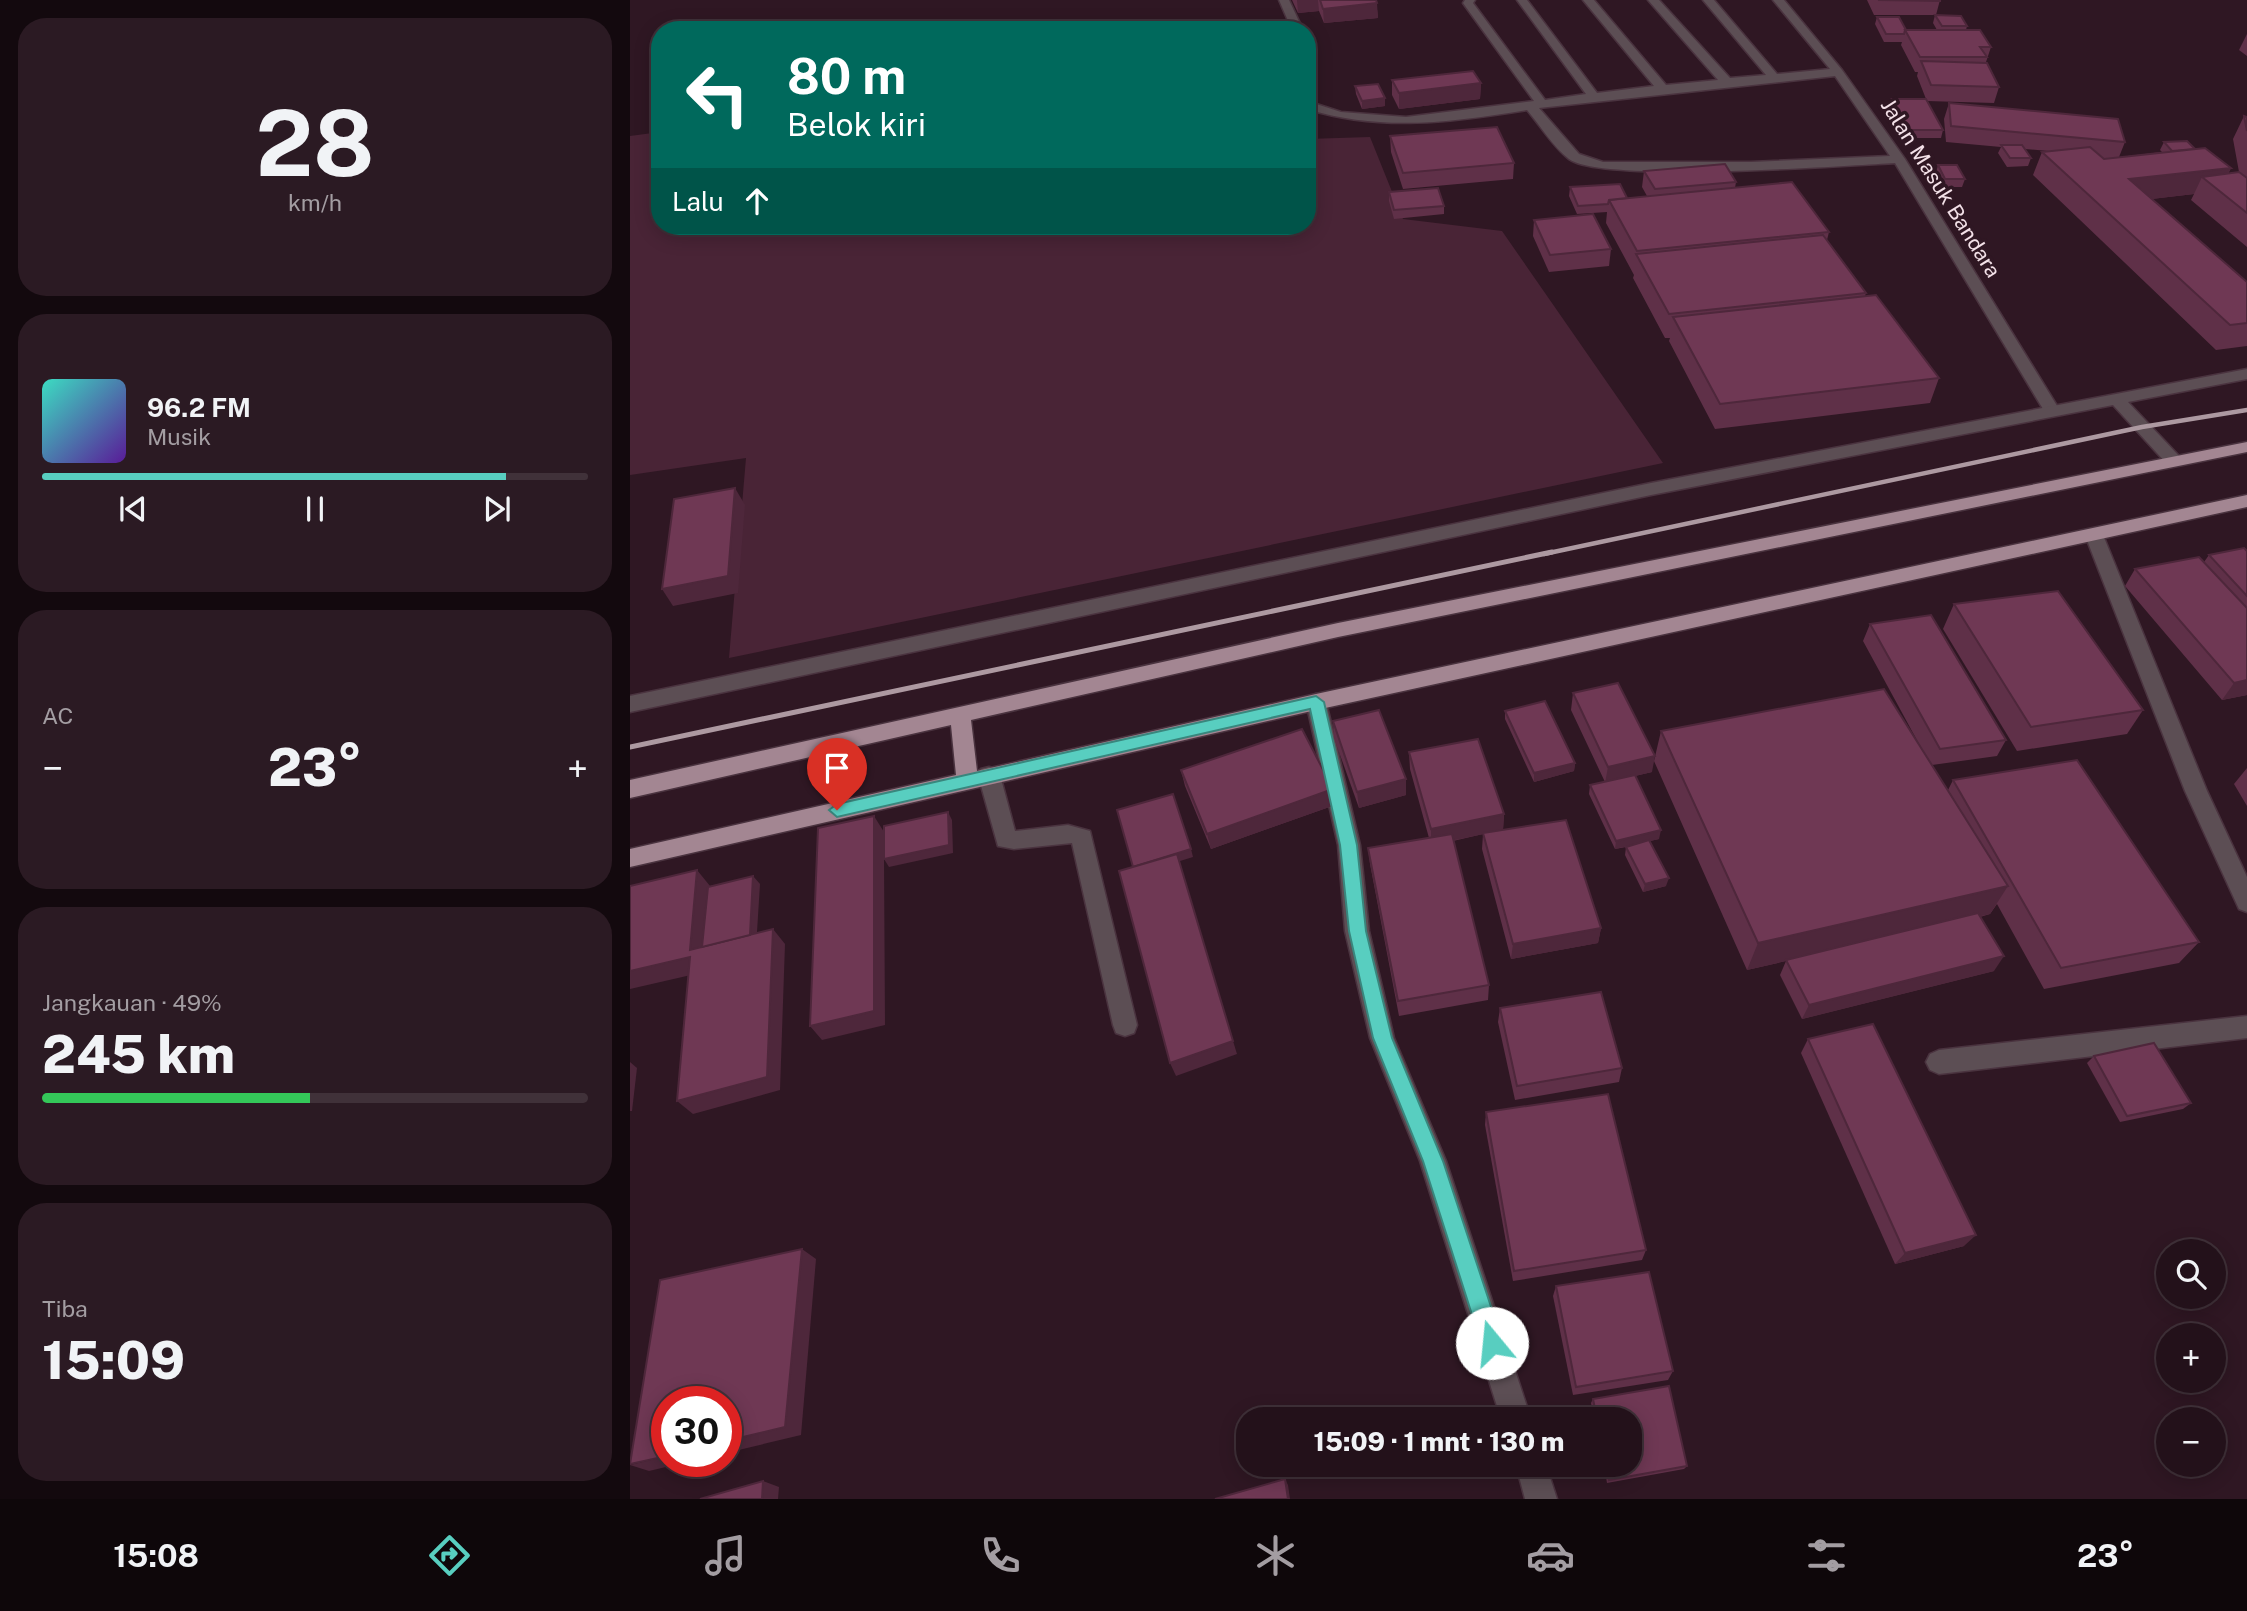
<!DOCTYPE html>
<html lang="id">
<meta charset="utf-8">
<style>
:root{--surface:#23111a;--page:#2b1a23;--text:#f1f3f6;--muted:#a39da2;--line:#403139;--accent:#58cec0}
body{margin:0;font-family:"Public Sans",sans-serif;background:var(--page);color:var(--text);height:100vh;display:flex;flex-direction:column;font-size:26px;white-space:nowrap}
*{box-sizing:border-box;margin:0}
p{font-size:23px;color:var(--muted)}
.icon{flex:none;width:38px;height:38px;fill:none;stroke:currentColor;stroke-width:2;stroke-linecap:round;stroke-linejoin:round}
.map{position:relative;flex:1;overflow:hidden}
.side{display:flex;flex-direction:column;gap:18px;padding:18px;background:#13090e;width:630px}
.side>*{flex:none}
.hud{position:absolute;left:21px;top:21px;width:665px;height:214px;border-radius:28px;box-shadow:0 4px 18px #0003,0 0 0 2px var(--line);background:#00695c;color:#fff;overflow:hidden}
.fabs{position:absolute;left:1526px;top:1239px;display:grid;gap:14px}
.fabs a{display:grid;place-items:center;width:70px;height:70px;border-radius:50%;background:var(--surface);box-shadow:0 4px 18px #0003,0 0 0 2px var(--line);font-size:35px}
.speed{position:absolute;left:21px;top:1386px;display:flex;gap:14px;font-size:35px;font-weight:700;text-align:center}
.speed>*{display:grid;place-content:center;width:91px;height:91px;border-radius:50%;background:var(--surface);box-shadow:0 4px 18px #0003,0 0 0 2px var(--line);line-height:1}
.speed .limit{border:10px solid #d22;background:#fff;color:#111}
.pin{position:absolute;display:grid;place-items:center;width:60px;height:60px;color:#fff;margin:-72px -30px;border-radius:50% 50% 50% 0;rotate:-45deg;box-shadow:0 0 7px #0007}
.pin .icon{rotate:45deg}
.me{position:absolute;width:77px;margin:-38px;rotate:343deg;stroke-linejoin:round;filter:drop-shadow(0 0 5px #0008)}
.turn{display:flex;align-items:center;gap:24px;height:147px;padding:0 21px;font-size:32px}
.turn .icon{width:91px;height:91px;stroke-width:2.5}
.turn b{display:block;font-size:49px;line-height:60px}
.then{display:flex;align-items:center;height:66px;padding:0 21px;background:#0003;gap:14px;font-size:26px}
.big{font-size:52px;font-weight:800;line-height:1.1}
.side .tile{flex:1;display:flex;flex-direction:column;justify-content:center;gap:10px;min-width:0;padding:0 24px;border-radius:28px;background:var(--page)}
.side .dial{align-items:center;gap:0}
.dial b{font-size:91px;line-height:1}
.song{display:flex;align-items:center;gap:21px}
.cover{width:84px;height:84px;border-radius:10px;background:linear-gradient(135deg,hsl(170 70% 55%),hsl(270 70% 35%))}
.played{height:7px;border-radius:4px;background:linear-gradient(90deg,var(--accent) 85%,var(--line) 85%)}
.keys{display:flex;justify-content:space-around;direction:ltr}
.heat{display:flex;justify-content:space-between;align-items:center;font-size:38px;direction:ltr}
.charge{height:10px;border-radius:5px;background:linear-gradient(90deg,#34c759 49%,var(--line) 0)}
.trip{position:absolute;left:606px;top:1407px;width:406px;height:70px;border-radius:28px;background:var(--surface);box-shadow:0 4px 18px #0003,0 0 0 2px var(--line);font-weight:800;line-height:70px;text-align:center}
.tabs{display:flex;height:112px;justify-content:space-around;align-items:center;background:#0e070a;color:var(--muted)}
.tabs .icon{width:49px;height:49px}
.tabs .active{color:var(--accent)}
.tabs b{font-size:32px;color:var(--text)}
main{display:flex;flex:1;min-height:0}
.map>svg:first-child{display:block}
.green{fill:#492436}
.lines{fill:none;stroke-linecap:round;stroke-linejoin:round}
.service-casing{stroke:#4a333f;stroke-width:3}
.minor-casing{stroke:#4a333f;stroke-width:3}
.trunk-casing{stroke:#4a333f;stroke-width:3}
.service{fill:#5c4e54;fill-rule:evenodd}
.minor{fill:#5c4e54;fill-rule:evenodd}
.trunk{fill:#a38692;fill-rule:evenodd}
.rail-far1{stroke:#ad99a1;stroke-width:4.5}
.rail{stroke:#ad99a1;stroke-width:5}
.wall{fill:#5f3048}
.shaded-wall{fill:#4e273b}
.building{fill:#6f3854;stroke:#4e273b;stroke-width:2}
.route{fill:#58cec0;stroke:#39867d;stroke-width:2}
.labels{text-anchor:middle;dominant-baseline:central;stroke-width:7;stroke-linejoin:round;paint-order:stroke}
.far-street-label{font-size:21px;fill:#f3e1e8;stroke:#2f1723}
</style>
<main>
<section class="side">
<div class="tile dial"><b>28</b><p>km/h</p></div>
<div class="tile">
<div class="song"><i class="cover"></i><div><b>96.2 FM</b><p>Musik</p></div></div>
<div class="played"></div>
<div class="keys"><svg class="icon" aria-label="previous" viewBox="0 0 24 24"><path d="M18 5L8 12l10 7zM5 5v14"/></svg><svg class="icon" aria-label="pause" viewBox="0 0 24 24"><path d="M8 5v14M16 5v14"/></svg><svg class="icon" aria-label="next" viewBox="0 0 24 24"><path d="M6 5l10 7-10 7zM19 5v14"/></svg></div>
</div>
<div class="tile"><p>AC</p>
<div class="heat"><a>−</a><b class="big">23°</b><a>+</a></div>
</div>
<div class="tile"><p>Jangkauan · 49%</p><b class="big">245 km</b><div class="charge"></div></div>
<div class="tile"><p>Tiba</p><b class="big">15:09</b></div>
</section>
<div class="map">
<svg width="1617" height="1499" viewBox="0 0 1617 1499">
<rect width="100%" height="100%" fill="#2f1723"/>
<polygon class="green" points="30,132 30,226 677,226 677,139 740,137 773,219 872,231 1033,463 99,658 116,458 0,475 0,136"/>
<g class="lines">
<defs>
<g id="service">
<polygon points="649,0 659,0 673,30 662,30"/>
<path d="M835,0H845L843,3L915,100L956,94L887,0H897L967,93L1024,86L953,0H964L1036,85L1088,80L1018,0H1029L1100,78L1136,75L1073,0H1084L1147,74L1200,69L1143,0H1154L1212,70L1275,159L1429,409L1427,412H1415L1413,409L1265,163C1212,166 971,183 939,159C923,147 910,125 897,110C822,122 752,132 677,109V101L711,112L776,117L904,101L833,3ZM1205,76L1260,156L1121,162H973L949,154L909,108Z"/>
<polygon points="359,767 367,769 370,775 385,831 438,825 460,831 507,1025 504,1033 495,1036 486,1033 483,1025 442,843 384,849 368,846 348,775 351,769"/>
<polygon points="1617,1016 1617,1038 1309,1074 1300,1070 1296,1062 1300,1054 1309,1050"/>
</g>
<g id="minor">
<polygon points="1617,369 1617,379 1498,402 1549,456 1552,460 1549,464 1537,464 1483,405 1021,495 0,712 0,696 1021,483"/>
<polygon points="1464,529 1473,535 1577,791 1617,877 1617,912 1609,909 1555,791 1455,535"/>
<polygon points="686,694 693,697 696,702 730,845 739,931 764,1038 816,1161 901,1419 871,1419 790,1161 740,1038 715,931 708,845 676,702 679,697"/>
<polygon points="886,1465 916,1465 927,1499 895,1499"/>
</g>
<polygon id="trunk" points="1617,442 1617,452 708,637 341,720 347,771 686,694 1617,495 1617,507 686,710 0,867 0,849 326,775 321,725 0,798 0,780 708,623"/>
</defs>
<use href="#service" class="service-casing"/>
<use href="#minor" class="minor-casing"/>
<use href="#trunk" class="trunk-casing"/>
<use href="#service" class="service"/>
<use href="#minor" class="minor"/>
<use href="#trunk" class="trunk"/>
<polyline class="rail-far1" points="914,554 1512,427 1617,410"/>
<polyline class="rail" points="0,747 922,552"/>
</g>
<g class="wall">
<polygon points="662,0 746,0 748,18 694,23 689,11 668,13"/>
<polygon points="1237,0 1310,0 1306,15 1337,26 1336,30 1361,47 1356,62 1355,63 1369,87 1364,103 1297,101 1313,130 1311,138 1276,138 1260,107 1262,99 1296,99 1287,76 1288,72 1285,72 1271,45 1272,42 1254,42 1245,24 1247,17 1276,30 1307,30 1303,23 1305,15 1244,15"/>
<polygon points="1617,34 1617,56 1609,50"/>
<polygon points="762,80 851,83 850,99 769,109 762,95"/>
<polygon points="725,86 755,98 755,106 732,109 726,94"/>
<polygon points="1319,103 1495,142 1489,157 1532,152 1530,150 1534,142 1565,149 1601,168 1598,174 1609,172 1603,139 1614,116 1617,117 1617,247 1561,200 1564,194 1521,199 1617,282 1617,346 1586,350 1403,175 1412,152 1418,151 1395,149 1401,158 1398,166 1377,167 1368,153 1371,147 1316,142 1314,119"/>
<polygon points="760,136 884,163 883,179 773,189 761,152"/>
<polygon points="1308,165 1335,179 1332,187 1313,187 1306,173"/>
<polygon points="1014,171 1106,182 1105,188 1199,232 1197,240 1236,293 1235,296 1309,378 1300,403 1085,429 1039,341 1040,338 1035,338 1003,278 1004,275 976,223 977,212 947,214 939,196 940,187 997,198 1017,196 1012,187"/>
<polygon points="759,192 814,206 814,214 764,219 759,201"/>
<polygon points="904,220 981,249 979,266 919,272 903,236"/>
<polygon points="1617,551 1617,695 1592,700 1495,586 1505,569 1574,562 1579,555"/>
<polygon points="1324,604 1513,710 1497,734 1387,751 1313,629"/>
<polygon points="1240,624 1376,740 1367,756 1302,765 1318,790 1323,780 1569,942 1549,963 1414,989 1367,904 1360,914 1350,917 1364,971 1172,1019 1150,975 1156,961 1117,970 1024,761 1031,731 1295,755 1233,641"/>
<polygon points="943,693 1022,772 1005,776 1029,839 1020,841 1036,886 1013,892 995,855 996,847 985,849 959,794 960,785 975,782 941,710"/>
<polygon points="875,711 945,763 944,771 904,782 875,719"/>
<polygon points="703,721 776,795 729,808 704,738"/>
<polygon points="779,752 874,814 873,830 971,928 968,943 881,959 852,849 853,834 823,841 859,985 858,1000 769,1016 740,864 738,848 799,838 780,769"/>
<polygon points="1617,768 1617,806 1604,784"/>
<polygon points="551,770 705,805 581,849 555,786"/>
<polygon points="870,1008 992,1068 989,1082 885,1100 868,1022"/>
<polygon points="1178,1039 1334,1246 1265,1264 1171,1053"/>
<polygon points="1464,1056 1561,1103 1553,1109 1490,1122 1457,1063"/>
<polygon points="856,1112 1016,1250 1012,1260 883,1281 855,1125"/>
<polygon points="926,1286 1043,1371 1038,1380 943,1395 923,1296"/>
<polygon points="1039,1386 1057,1466 1054,1469 977,1483 974,1465 999,1465 999,1419 964,1419 961,1403 963,1399"/>
</g>
<g class="shaded-wall">
<polygon points="667,0 688,0 689,11 668,13"/>
<polygon points="747,3 748,18 694,23 693,9"/>
<polygon points="851,83 850,99 769,109 769,93"/>
<polygon points="755,98 755,106 732,109 732,101"/>
<polygon points="1601,168 1589,191 1572,177 1564,194 1488,203 1499,179"/>
<polygon points="105,488 115,505 108,593 43,606 32,589"/>
<polygon points="1617,680 1617,695 1592,700 1604,683"/>
<polygon points="1025,756 1022,772 975,783 978,767"/>
<polygon points="945,763 944,771 904,782 904,773"/>
<polygon points="776,779 776,795 729,808 727,792"/>
<polygon points="703,789 705,805 581,849 577,834"/>
<polygon points="318,812 322,820 323,853 259,867 254,859 255,1025 192,1040 180,1026 244,816 254,832"/>
<polygon points="874,814 873,830 801,845 801,829"/>
<polygon points="1031,830 1029,839 985,849 986,841"/>
<polygon points="561,849 563,857 505,875 503,867"/>
<polygon points="67,870 80,886 123,876 130,884 126,948 60,950"/>
<polygon points="1039,878 1036,886 1013,892 1015,884"/>
<polygon points="1378,886 1360,914 1117,970 1128,943"/>
<polygon points="971,928 968,943 881,959 883,944"/>
<polygon points="143,929 155,944 150,1090 63,1114 47,1101"/>
<polygon points="1374,956 1364,971 1172,1019 1179,1005"/>
<polygon points="60,957 74,972 0,989 0,971"/>
<polygon points="603,1041 607,1054 546,1076 540,1063"/>
<polygon points="0,1062 7,1068 2,1111 0,1111"/>
<polygon points="1346,1235 1334,1246 1265,1264 1275,1253"/>
<polygon points="172,1249 186,1259 171,1435 96,1453 96,1441"/>
<polygon points="37,1456 37,1461 61,1461 19,1471 0,1465"/>
<polygon points="655,1479 658,1485 660,1499 658,1499"/>
<polygon points="133,1481 149,1487 148,1499 132,1499"/>
</g>
<g class="building">
<polygon points="690,0 746,0 747,3 693,9"/>
<polygon points="1248,0 1310,0 1310,1"/>
<polygon points="1305,15 1331,16 1337,26 1312,26"/>
<polygon points="1247,17 1269,17 1276,30 1275,30 1274,34 1256,34"/>
<polygon points="1275,30 1350,30 1361,47 1350,47 1357,57 1290,57"/>
<polygon points="1291,61 1357,63 1369,87 1301,85"/>
<polygon points="843,71 851,83 769,93 762,80"/>
<polygon points="748,84 755,98 732,101 725,86"/>
<polygon points="1262,99 1296,99 1313,130 1278,130"/>
<polygon points="1319,103 1488,119 1495,142 1321,126"/>
<polygon points="1614,116 1617,117 1617,131"/>
<polygon points="867,127 884,163 773,173 760,136"/>
<polygon points="1557,141 1565,149 1542,151 1534,142"/>
<polygon points="1371,145 1392,145 1401,158 1380,158"/>
<polygon points="1460,147 1474,159 1575,148 1601,168 1499,179 1617,282 1617,323 1600,325 1412,152"/>
<polygon points="1095,164 1106,182 1025,189 1014,171"/>
<polygon points="1308,165 1327,165 1335,179 1315,179"/>
<polygon points="1609,172 1617,178 1617,213 1572,177"/>
<polygon points="1162,182 1199,232 1007,251 979,200"/>
<polygon points="990,184 997,198 979,200 978,204 948,206 940,187"/>
<polygon points="808,188 814,206 764,210 759,192"/>
<polygon points="963,214 981,249 920,255 904,220"/>
<polygon points="1193,235 1236,293 1039,314 1006,254"/>
<polygon points="1246,295 1309,378 1090,404 1043,317"/>
<polygon points="105,488 98,576 32,589 44,499"/>
<polygon points="1614,548 1617,551 1617,596 1579,555"/>
<polygon points="1569,557 1617,608 1617,680 1604,683 1505,569"/>
<polygon points="1428,591 1513,710 1401,727 1324,604"/>
<polygon points="1301,615 1376,740 1310,749 1240,624"/>
<polygon points="988,683 1025,756 978,767 943,693"/>
<polygon points="1254,689 1378,886 1128,943 1031,731"/>
<polygon points="915,701 945,763 904,773 875,711"/>
<polygon points="749,710 776,779 727,792 703,721"/>
<polygon points="672,729 703,789 577,834 551,770"/>
<polygon points="848,739 874,814 801,829 779,752"/>
<polygon points="1447,760 1569,942 1431,968 1323,780"/>
<polygon points="1005,775 1031,830 986,841 960,785"/>
<polygon points="543,794 561,849 503,867 487,810"/>
<polygon points="318,812 319,845 254,859 254,826"/>
<polygon points="244,816 244,1011 180,1026 188,828"/>
<polygon points="936,820 971,928 883,944 853,833"/>
<polygon points="822,834 859,985 768,1001 738,848"/>
<polygon points="1019,840 1039,878 1015,884 996,847"/>
<polygon points="547,854 603,1041 540,1063 489,871"/>
<polygon points="67,870 60,950 143,929 137,1077 47,1101 60,957 0,971 0,886"/>
<polygon points="123,876 120,935 72,947 78,887"/>
<polygon points="1348,913 1374,956 1179,1005 1156,960"/>
<polygon points="971,992 992,1068 887,1086 870,1008"/>
<polygon points="1243,1024 1346,1235 1275,1253 1178,1039"/>
<polygon points="1524,1043 1561,1103 1497,1116 1464,1056"/>
<polygon points="978,1094 1016,1250 884,1271 856,1112"/>
<polygon points="172,1249 155,1427 96,1441 96,1402 37,1402 37,1456 0,1464 30,1280"/>
<polygon points="1019,1272 1043,1371 946,1387 926,1286"/>
<polygon points="1039,1386 1057,1466 979,1480 976,1465 999,1465 999,1419 967,1419 963,1399"/>
<polygon points="655,1479 658,1499 585,1499"/>
<polygon points="133,1481 132,1499 70,1499"/>
</g>
<polygon class="route" points="686,696 694,702 727,845 736,931 762,1038 813,1161 873,1343 870,1350 862,1354 855,1350 851,1343 793,1161 743,1038 719,931 710,845 680,709 207,817 199,810 207,804"/>
<g class="labels">
<g class="far-street-label">
<text transform="translate(1311 188) rotate(58)">Jalan Masuk Bandara</text>
</g>
</g>
</svg>
<div class="fabs">
<a><svg class="icon" aria-label="search" viewBox="0 0 24 24"><circle cx="10" cy="10" r="6"/><path d="M15 15l6 6"/></svg></a>
<a>+</a>
<a>−</a>
</div>
<div class="speed"><div class="limit">30</div></div>
<div class="pin" style="left:207px;top:810px;background:#d93025"><svg class="icon" aria-label="arrive" viewBox="0 0 24 24"><path d="M6 21V4h12l-3 4 3 4H6"/></svg></div>
<svg class="me" style="left:862px;top:1343px" viewBox="-20 -20 40 40"><circle r="19" fill="#fff"/><path d="M0-13L10 11 0 6-10 11z" fill="#58cec0"/></svg>
<div class="trip">15:09 · 1 mnt · 130 m</div>
<div class="hud">
<div class="turn"><svg class="icon" aria-label="left" viewBox="0 0 24 24"><path d="M17 20v-9H6M10 6l-5 5 5 5"/></svg><div><b>80 m</b>Belok kiri</div></div>
<div class="then">Lalu<svg class="icon" aria-label="ahead" viewBox="0 0 24 24"><path d="M12 20V5M6 11l6-6 6 6"/></svg></div>
</div>
</div>
</main>
<nav class="tabs">
<b>15:08</b>
<svg class="icon active" aria-label="directions" viewBox="0 0 24 24"><path d="M12 3l9 9-9 9-9-9zM9 14v-3h6M13 9l2 2-2 2"/></svg>
<svg class="icon" aria-label="music" viewBox="0 0 24 24"><path d="M9 18V5l10-2v13"/><circle cx="6" cy="18" r="3"/><circle cx="16" cy="16" r="3"/></svg>
<svg class="icon" aria-label="phone" viewBox="0 0 24 24"><path d="M5 4h4l2 5-3 2q2 4 5 5l2-3 5 2v4C11 20 4 13 5 4z"/></svg>
<svg class="icon" aria-label="climate" viewBox="0 0 24 24"><path d="M12 3v18M4 7l16 10M4 17L20 7"/></svg>
<svg class="icon" aria-label="car" viewBox="0 0 24 24"><path d="M5 17H2v-5l4-1 3-4h7l3 4 3 1v5h-3M9 17h6M6 11h13"/><circle cx="7" cy="17" r="2"/><circle cx="17" cy="17" r="2"/></svg>
<svg class="icon" aria-label="filters" viewBox="0 0 24 24"><path d="M4 7h16M4 17h16"/><circle cx="9" cy="7" r="2"/><circle cx="15" cy="17" r="2"/></svg>
<b>23°</b>
</nav>
